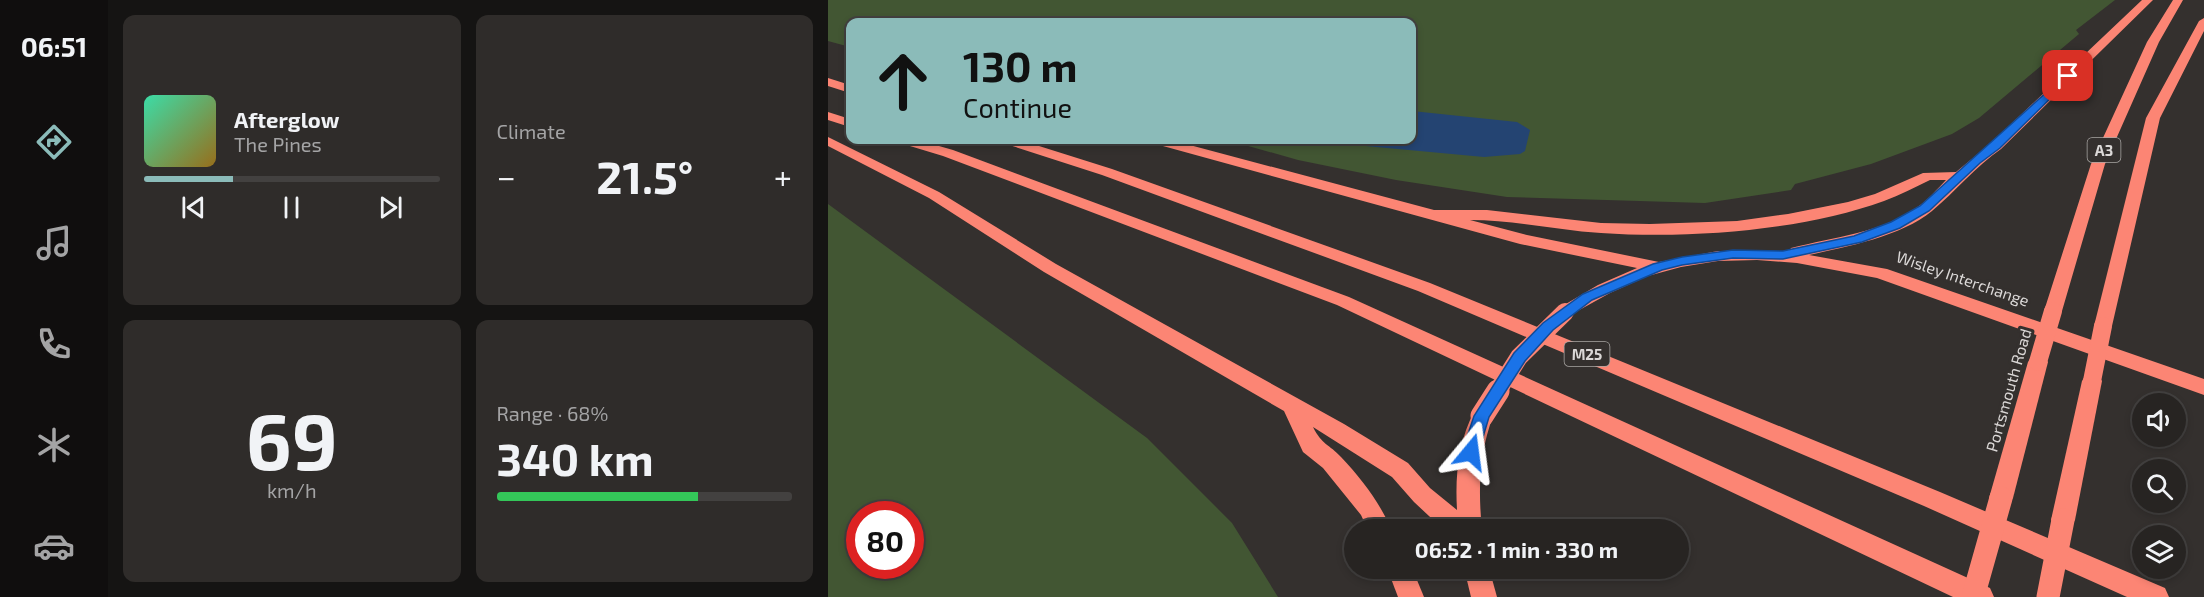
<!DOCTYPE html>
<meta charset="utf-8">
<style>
:root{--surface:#272422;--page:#2f2c2a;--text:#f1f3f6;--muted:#a4a4a5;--line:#434140;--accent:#8bbbb9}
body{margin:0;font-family:"Exo 2",sans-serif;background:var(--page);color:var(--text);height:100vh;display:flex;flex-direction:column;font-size:22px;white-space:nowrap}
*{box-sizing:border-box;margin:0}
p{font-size:20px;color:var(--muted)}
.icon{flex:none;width:33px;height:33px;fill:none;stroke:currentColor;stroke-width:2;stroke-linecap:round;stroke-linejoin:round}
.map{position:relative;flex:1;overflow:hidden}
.drawer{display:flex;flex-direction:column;gap:15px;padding:15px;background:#151413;width:720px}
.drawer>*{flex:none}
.top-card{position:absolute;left:18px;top:18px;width:570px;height:126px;border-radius:12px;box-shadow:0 3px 9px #0003,0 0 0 2px var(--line);background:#8bbbb9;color:#111;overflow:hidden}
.buttons{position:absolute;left:1304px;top:393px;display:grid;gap:12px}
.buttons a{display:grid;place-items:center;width:54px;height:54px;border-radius:50%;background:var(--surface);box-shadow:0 3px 9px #0003,0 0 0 2px var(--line);font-size:30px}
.speed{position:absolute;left:18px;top:501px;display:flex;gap:12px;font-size:30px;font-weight:700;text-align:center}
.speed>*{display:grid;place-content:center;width:78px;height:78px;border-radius:50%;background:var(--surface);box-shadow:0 3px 9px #0003,0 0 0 2px var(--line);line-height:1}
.speed .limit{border:9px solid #d22;background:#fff;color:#111}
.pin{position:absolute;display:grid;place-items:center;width:51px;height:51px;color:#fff;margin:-26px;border-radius:12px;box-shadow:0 3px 9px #0006}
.me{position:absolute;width:66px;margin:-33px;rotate:16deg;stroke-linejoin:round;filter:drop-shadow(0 0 4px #0008)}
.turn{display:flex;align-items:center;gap:21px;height:126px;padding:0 18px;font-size:27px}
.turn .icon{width:78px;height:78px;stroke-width:2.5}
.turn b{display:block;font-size:42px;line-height:51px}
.big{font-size:45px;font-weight:700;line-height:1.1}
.drawer .tile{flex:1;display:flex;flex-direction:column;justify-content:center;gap:9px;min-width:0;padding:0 21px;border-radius:12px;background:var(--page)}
.drawer .dial{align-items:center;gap:0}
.dial b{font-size:78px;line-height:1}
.song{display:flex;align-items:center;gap:18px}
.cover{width:72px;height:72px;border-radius:9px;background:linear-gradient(135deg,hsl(160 70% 55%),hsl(40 70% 35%))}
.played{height:6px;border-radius:3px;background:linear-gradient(90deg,var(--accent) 30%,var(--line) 30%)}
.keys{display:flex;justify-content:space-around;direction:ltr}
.heat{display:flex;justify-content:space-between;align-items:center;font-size:33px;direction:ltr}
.charge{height:9px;border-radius:4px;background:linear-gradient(90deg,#34c759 68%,var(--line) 0)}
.drawer .tiles{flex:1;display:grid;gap:15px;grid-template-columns:repeat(2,1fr)}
.trip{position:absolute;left:516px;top:519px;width:345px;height:60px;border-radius:30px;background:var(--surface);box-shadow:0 3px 9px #0003,0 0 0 2px var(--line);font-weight:700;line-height:60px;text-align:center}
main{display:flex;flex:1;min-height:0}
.tabs{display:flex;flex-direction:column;width:108px;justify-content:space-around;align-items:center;background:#100e0e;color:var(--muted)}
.tabs .icon{width:42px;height:42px}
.tabs .current{color:var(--accent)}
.tabs b{font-size:27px;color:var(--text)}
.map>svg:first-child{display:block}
.green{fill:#425633;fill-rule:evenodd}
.water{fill:#244472}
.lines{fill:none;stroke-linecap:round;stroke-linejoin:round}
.highway{fill:#fc8574;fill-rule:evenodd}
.highway-bridge-far1{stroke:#fc8574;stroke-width:18}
.highway-bridge{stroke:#fc8574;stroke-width:23}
.route{fill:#1a73e8;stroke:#114b97;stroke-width:1.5}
.labels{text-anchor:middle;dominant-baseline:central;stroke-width:6;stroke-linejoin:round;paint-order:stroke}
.shield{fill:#34302e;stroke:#a9a6a4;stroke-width:1.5}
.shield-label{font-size:15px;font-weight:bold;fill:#dbd8d7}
.street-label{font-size:16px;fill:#dbd8d7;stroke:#34302e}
</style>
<main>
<nav class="tabs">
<b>06:51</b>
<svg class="icon current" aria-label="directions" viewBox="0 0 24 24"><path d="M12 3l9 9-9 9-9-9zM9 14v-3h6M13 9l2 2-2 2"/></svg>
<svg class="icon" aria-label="music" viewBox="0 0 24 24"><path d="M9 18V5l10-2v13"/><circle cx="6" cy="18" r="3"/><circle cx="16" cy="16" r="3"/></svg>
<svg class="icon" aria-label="phone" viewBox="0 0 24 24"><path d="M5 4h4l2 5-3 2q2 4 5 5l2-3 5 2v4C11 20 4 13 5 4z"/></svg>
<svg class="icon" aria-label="climate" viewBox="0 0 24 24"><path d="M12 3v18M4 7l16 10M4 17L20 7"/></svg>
<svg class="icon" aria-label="car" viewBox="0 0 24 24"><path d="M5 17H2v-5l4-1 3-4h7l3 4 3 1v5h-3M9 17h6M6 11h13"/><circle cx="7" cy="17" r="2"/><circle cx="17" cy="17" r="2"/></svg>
</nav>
<section class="drawer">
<div class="tiles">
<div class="tile">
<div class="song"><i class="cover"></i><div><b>Afterglow</b><p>The Pines</p></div></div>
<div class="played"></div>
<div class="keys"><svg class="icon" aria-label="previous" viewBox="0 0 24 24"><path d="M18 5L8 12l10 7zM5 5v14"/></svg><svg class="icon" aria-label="pause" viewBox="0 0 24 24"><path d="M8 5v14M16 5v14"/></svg><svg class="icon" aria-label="next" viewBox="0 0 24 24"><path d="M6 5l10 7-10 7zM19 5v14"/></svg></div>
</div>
<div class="tile"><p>Climate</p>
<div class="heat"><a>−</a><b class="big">21.5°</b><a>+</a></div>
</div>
<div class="tile dial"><b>69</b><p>km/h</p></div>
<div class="tile"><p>Range · 68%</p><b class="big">340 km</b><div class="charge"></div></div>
</div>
</section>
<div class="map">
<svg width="1376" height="597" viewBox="0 0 1376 597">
<rect width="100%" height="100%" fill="#34302e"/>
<g class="green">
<polygon points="0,0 1287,0 1248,30 1251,34 1151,118 1124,134 1043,164 967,184 963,190 877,203 679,197 568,180 470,160 399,140 584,140 584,22 22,22 22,47 0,41"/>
<path d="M0,204L319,438L404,523L450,597H0ZM82,514V566H32V514Z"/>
</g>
<polygon class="water" points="584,111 689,122 702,130 697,151 692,154 656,157 473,140 584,140"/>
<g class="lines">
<g class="highway">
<path d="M1314,0H1325L1173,149C1147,167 1128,191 1104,211C1074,236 1018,247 981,255L1059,269L1376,379V395L1049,278L969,263L929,260L890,261L853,267L820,276L782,293L737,318L731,316L728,312L731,308L770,285L809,268L692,244L324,143L322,140H343L606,210H659L773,223L822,224L909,221L960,214L1020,202L1047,194L1095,173L1128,172L1163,143ZM1102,180H1118C1109,189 1101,199 1091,206C1054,233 1006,237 963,248L961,252L890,251L831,262L699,235L642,220C686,220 729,230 773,233C861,239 973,231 1056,201C1072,195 1087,187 1102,180Z"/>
<polygon points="1345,0 1355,0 1331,42 1277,164 1234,311 1231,315 1225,317 1219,315 1216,311 1263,164 1319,42"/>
<polygon points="1376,18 1376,31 1332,118 1284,326 1282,331 1275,333 1268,331 1266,326 1318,118 1371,21"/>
<polygon points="0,78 22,85 22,93 0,86"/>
<polygon points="0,112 22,119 22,127 0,120"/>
<path d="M0,137L111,192L228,264L516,424L580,463L602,488L629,510C627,476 630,441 647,410L654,408L661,410L665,416C651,454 650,489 654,530H616L586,502L564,477L485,427C494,445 501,444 513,457C534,479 551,502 564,530H540L533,515L495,468L475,452L456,411L216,272L101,198L0,146Z"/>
<polygon points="70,140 90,140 125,150 521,297 1162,588 1166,597 1125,597 509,305 115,156 72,143"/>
<polygon points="173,140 192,140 284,169 602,283 1112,492 1337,588 1341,597 1299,597 1096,506 590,291 274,175 175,143"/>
<polygon points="1210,355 1217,357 1220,362 1185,498 1181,505 1173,508 1165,505 1161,498 1200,362 1203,357"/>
<polygon points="1264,373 1271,376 1274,381 1247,520 1243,527 1235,531 1227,527 1223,520 1254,381 1257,376"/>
<polygon points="559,568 584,568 596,597 570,597"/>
<polygon points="636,568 661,568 669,597 643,597"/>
</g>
<g class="highway-bridge-far1">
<polyline points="1210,362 1225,311"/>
<polyline points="1264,381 1275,326"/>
<polyline points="669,392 691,357 737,312"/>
</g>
<g class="highway-bridge">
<polyline points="654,416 670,391"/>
<polyline points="1145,597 1173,498"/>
<polyline points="1220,597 1235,520"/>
</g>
</g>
<polygon class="route" points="1240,73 1243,74 1243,78 1172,148 1152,163 1101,211 1072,228 1034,242 955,259 905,258 854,265 834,270 764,300 725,330 697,361 661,417 649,457 643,459 637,457 634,452 646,416 686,353 715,323 755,294 825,264 854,257 905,250 955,251 1026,236 1063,222 1092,206"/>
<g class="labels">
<g class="shield">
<rect x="1259.5" y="138" width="33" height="24" rx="4.5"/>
<rect x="736.5" y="342" width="45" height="24" rx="4.5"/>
</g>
<g class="shield-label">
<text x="1276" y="150">A3</text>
<text x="759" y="354">M25</text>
</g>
<g class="street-label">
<text transform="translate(1135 278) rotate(19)">Wisley Interchange</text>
<text transform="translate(1180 390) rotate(-74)">Portsmouth Road</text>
</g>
</g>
</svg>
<div class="buttons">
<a><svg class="icon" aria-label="sound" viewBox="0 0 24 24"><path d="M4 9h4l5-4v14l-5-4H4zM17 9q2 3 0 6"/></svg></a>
<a><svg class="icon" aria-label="search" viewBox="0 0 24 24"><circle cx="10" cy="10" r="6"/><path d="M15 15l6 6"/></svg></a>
<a><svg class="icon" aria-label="layers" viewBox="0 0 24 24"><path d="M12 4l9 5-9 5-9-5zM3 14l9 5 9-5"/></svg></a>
</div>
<div class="speed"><div class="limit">80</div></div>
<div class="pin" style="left:1240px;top:76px;background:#d93025"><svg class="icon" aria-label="arrive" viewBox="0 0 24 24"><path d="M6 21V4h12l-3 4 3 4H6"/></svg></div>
<svg class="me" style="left:643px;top:452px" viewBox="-20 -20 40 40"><path d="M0-17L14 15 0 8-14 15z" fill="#1a73e8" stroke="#fff" stroke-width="4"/></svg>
<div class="trip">06:52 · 1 min · 330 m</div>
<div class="top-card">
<div class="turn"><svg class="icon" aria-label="ahead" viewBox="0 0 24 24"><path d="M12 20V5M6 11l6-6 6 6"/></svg><div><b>130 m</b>Continue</div></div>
</div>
</div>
</main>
